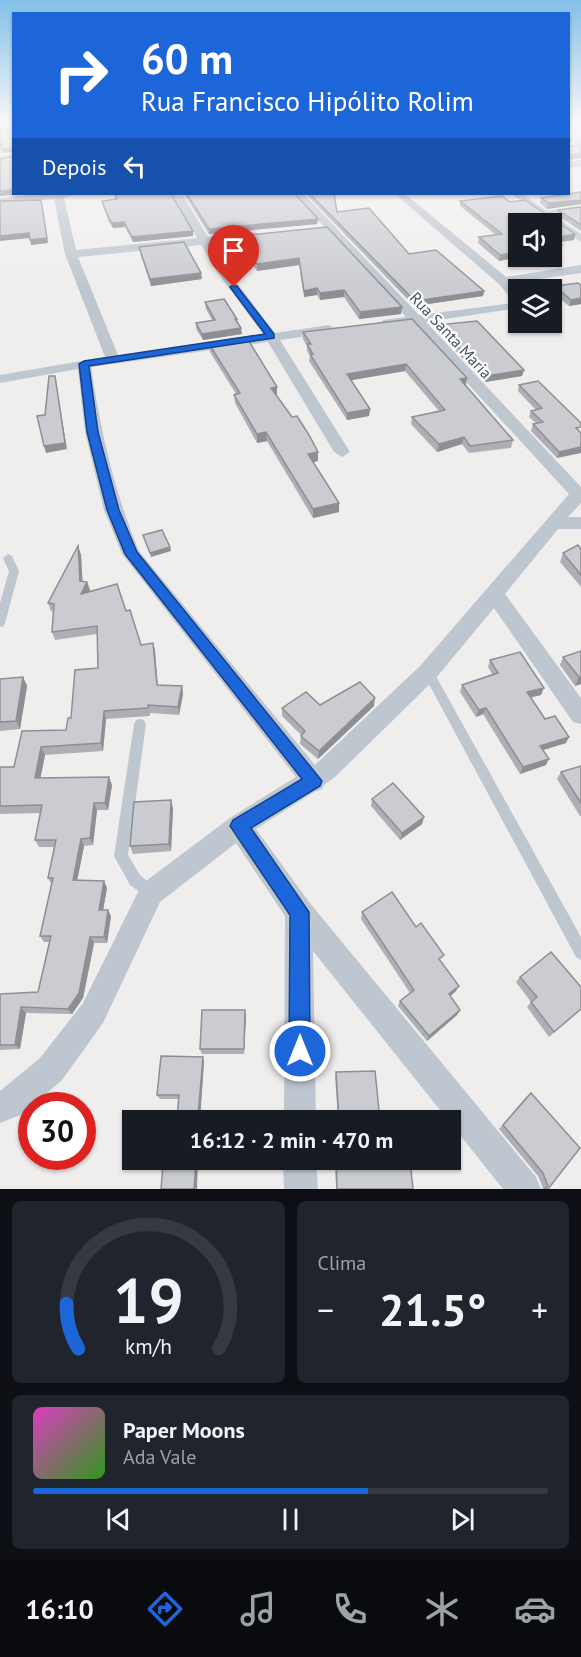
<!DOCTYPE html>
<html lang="pt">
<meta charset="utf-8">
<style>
:root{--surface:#171b24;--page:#20242c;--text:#f1f3f6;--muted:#9ea1a6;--line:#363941;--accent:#1d66da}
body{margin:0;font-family:"PT Sans",sans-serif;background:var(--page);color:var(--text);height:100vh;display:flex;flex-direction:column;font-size:22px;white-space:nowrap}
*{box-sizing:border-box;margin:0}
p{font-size:20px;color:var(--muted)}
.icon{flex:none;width:33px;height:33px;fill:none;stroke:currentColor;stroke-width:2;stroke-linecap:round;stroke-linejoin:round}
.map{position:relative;height:1189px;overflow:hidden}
.panel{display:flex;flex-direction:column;gap:12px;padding:12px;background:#0d0f14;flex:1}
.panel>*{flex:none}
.banner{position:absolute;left:12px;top:12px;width:558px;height:183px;border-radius:0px;box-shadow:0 2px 4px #0004;background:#1d66da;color:#fff;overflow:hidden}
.fabs{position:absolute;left:508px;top:213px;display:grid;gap:12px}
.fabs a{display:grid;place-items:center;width:54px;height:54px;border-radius:0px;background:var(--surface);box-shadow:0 2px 4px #0004;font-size:30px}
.speed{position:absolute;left:18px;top:1092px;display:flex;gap:12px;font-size:30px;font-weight:700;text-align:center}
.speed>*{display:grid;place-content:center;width:78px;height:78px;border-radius:50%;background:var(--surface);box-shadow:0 2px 4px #0004;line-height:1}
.speed .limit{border:9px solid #d22;background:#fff;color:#111}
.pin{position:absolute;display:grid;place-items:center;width:51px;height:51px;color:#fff;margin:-62px -26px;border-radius:50% 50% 50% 0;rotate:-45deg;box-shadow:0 0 6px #0007}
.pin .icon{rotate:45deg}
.me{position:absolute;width:66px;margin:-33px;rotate:0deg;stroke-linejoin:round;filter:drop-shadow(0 0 4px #0008)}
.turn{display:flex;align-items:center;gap:21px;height:126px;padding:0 30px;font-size:27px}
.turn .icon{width:78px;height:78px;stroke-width:2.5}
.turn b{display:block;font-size:42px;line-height:51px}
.then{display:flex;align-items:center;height:57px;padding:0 30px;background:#0003;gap:12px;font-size:22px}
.big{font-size:45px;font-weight:700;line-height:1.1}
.panel .widget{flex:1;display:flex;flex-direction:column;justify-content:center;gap:9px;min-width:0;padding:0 21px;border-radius:9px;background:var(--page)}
.panel .dial{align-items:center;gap:0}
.dial svg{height:156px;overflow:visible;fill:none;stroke:var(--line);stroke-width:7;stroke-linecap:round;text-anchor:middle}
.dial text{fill:var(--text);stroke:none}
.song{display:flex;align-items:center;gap:18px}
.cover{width:72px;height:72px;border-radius:9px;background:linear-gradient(135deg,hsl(310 70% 55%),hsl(110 70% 35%))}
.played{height:6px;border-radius:3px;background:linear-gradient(90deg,var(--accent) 65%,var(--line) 65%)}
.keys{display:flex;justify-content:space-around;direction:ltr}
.heat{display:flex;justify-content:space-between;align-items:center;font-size:33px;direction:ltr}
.panel .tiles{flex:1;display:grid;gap:12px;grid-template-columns:1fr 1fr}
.widget:last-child{grid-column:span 2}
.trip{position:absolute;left:122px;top:1110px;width:339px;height:60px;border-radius:0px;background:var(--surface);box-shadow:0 2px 4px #0004;font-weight:700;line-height:60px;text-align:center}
.menu{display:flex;height:96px;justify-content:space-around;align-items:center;background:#090b0e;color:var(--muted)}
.menu .icon{width:42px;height:42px}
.menu .on{color:var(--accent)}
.menu b{font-size:27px;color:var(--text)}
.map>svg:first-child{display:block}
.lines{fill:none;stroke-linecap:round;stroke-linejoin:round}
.lane{fill:#bec7cf;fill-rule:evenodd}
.street{fill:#bec7cf;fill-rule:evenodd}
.wall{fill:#aeafb5}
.shaded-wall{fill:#8d8f93}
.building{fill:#caccd2;stroke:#8d8f93;stroke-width:1.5}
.route{fill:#1d66da;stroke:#13428e;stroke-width:1.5}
.labels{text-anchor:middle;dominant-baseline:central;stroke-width:4.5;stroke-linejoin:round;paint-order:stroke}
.far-street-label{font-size:16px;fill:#46505a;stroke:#fff}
</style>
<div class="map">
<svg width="581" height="1189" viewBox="0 0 581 1189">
<rect width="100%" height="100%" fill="#f0eded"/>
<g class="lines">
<g class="lane">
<polygon points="581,206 581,210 542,214 539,212"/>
<polygon points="8,554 12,556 19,571 5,623 4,626 0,627 0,603 9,571 3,558"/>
<polygon points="428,667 432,669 581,937 581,960 576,957 424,675 422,672 424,669"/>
<polygon points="140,719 144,720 146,724 128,855 140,875 156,888 158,893 156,898 151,900 130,885 114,856 134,724 136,720"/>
</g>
<g class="street">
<polygon points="568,134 581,140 581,146 568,140"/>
<polygon points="14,154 14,160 0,162 0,156"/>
<polygon points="581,160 581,166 568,168 568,162"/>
<path d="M47,194H78L64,198L76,250L197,238L172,194H182L208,237L257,233L262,236L257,239L212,244L227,270L275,333L329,325L336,329L329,333L280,340L350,452L342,457L334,452L268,342L91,367C101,432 114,491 139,551L315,765L420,666L569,494L413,324L383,326L381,323L383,320L406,317L294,194H304L419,315L506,304L513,301L499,284L395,194H405L506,277L581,265V273L511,283L519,292V308L426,322L581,487V503L568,517H581V529H558L505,594L581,698V724L573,722L494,608L436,678L335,777L324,785L322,789L314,792L256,829L309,902L536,1177L541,1189H503L313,951L316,1120H284L285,916L236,843L160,902L103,1023L62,1080L23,1114L0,1123V1091L40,1058L83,1003L142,884L230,818L296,777L122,554L104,510L85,432L78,369L0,383V375L105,357L65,254L54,199L0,204V198ZM201,245L218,273L263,334L118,355L78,257Z"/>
<polygon points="511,194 522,194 581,234 581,242"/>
<polygon points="283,1160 316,1160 318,1189 284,1189"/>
</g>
</g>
<g class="wall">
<polygon points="581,192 581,204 547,209 540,203 541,198"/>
<polygon points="113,194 171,194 193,236 133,242 125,227 113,228 110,224 103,206 102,201 116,199"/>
<polygon points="184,194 295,194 318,219 317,224 209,234"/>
<polygon points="306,194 334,194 337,212 409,254 484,291 483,296 414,306"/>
<polygon points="460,201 510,202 575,234 574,240 559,242 561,250 519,256 524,256 499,261 478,243 479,237 496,235 460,206"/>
<polygon points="581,207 581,231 557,215 558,210"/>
<polygon points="327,227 401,314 359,319 344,297 320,300 317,295 304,297 299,265 257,271 252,264 241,266 230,243 230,237"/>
<polygon points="139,247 202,279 151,286 140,253"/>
<polygon points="581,285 581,304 569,306 553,293 555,286"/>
<polygon points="205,302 237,319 242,334 203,340 196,329 196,323 212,320 206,309"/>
<polygon points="412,319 466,385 465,385 513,440 511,448 469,453 462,444 437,452 411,424 412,417 439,411 405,371 351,380 370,409 369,416 347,420 309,361 310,355 307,351 307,346 303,339 303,332"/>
<polygon points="437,325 524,370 522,376 485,382 437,331"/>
<polygon points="209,344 277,387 277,396 276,396 318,452 318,461 313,462 339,512 313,518 267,441 257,443 235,403 234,395 236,394 210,352"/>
<polygon points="519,385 581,423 557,458 531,431 533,424 536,423 529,417 531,411 536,410 518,391"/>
<polygon points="78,546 81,555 82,581 87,582 90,590 89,592 126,611 141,645 153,643 155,651 158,685 182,686 183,694 179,715 150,713 150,716 106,719 103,751 45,755 40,778 112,785 108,810 97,810 93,845 84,846 77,880 104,881 107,888 103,910 111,916 107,943 94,943 83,998 72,1014 26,1013 20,1049 0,1050 0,994 38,992 49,942 44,942 40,936 52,885 48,878 54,847 39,847 35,840 41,813 0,814 0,767 14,767 66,730 71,718 98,668 97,634 55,640 52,632 54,612 51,611 48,603"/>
<polygon points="581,549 581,587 560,562 563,553"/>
<polygon points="581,651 581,684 575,686 560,665 563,657"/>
<polygon points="490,660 541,695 531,697 545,719 566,743 543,750 546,765 520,774 483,714 476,717 460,692 462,685 492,674 488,667"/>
<polygon points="23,677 27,686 20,729 0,731 0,679"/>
<polygon points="320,705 374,706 318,759 300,744 301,735 282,716 282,708"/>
<polygon points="581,766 581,816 580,816 557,779 561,772"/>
<polygon points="372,799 424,817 422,824 400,840 371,806"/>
<polygon points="173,808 171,851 133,854 130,846"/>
<polygon points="362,912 441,961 441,962 456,991 450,996 457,1015 427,1041 398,1006 400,1001 410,993 361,919"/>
<polygon points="520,977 581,1009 549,1037 527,1007 531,1002 516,982"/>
<polygon points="246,1015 244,1054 202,1054 200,1049"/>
<polygon points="204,1062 200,1116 222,1116 223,1120 177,1120 178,1099 160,1099 157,1095"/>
<polygon points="336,1072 380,1120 338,1120 335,1077"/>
<polygon points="531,1093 580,1148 548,1189 542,1189 543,1188 538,1176 499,1129 526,1097"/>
<polygon points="174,1160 221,1160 221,1161 198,1161 173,1164"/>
<polygon points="335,1160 410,1160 413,1189 336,1189"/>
</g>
<g class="shaded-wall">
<polygon points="14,148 14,152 2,153 1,149"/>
<polygon points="581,154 581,158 568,160 568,155"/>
<polygon points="14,190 14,194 26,194 0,196 0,191"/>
<polygon points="581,200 581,204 547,209 549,203"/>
<polygon points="42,205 48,243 31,245 30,240"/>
<polygon points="318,219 317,224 209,234 209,229"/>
<polygon points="124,222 125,227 113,228 112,223"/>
<polygon points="193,231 193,236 133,242 132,237"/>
<polygon points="29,233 31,238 0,241 0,236"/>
<polygon points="575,234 574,240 552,243 553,238"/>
<polygon points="562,245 561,250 552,252 552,246"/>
<polygon points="519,252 519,256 524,256 499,261 500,255"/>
<polygon points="251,258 252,264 241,266 241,259"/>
<polygon points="299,258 299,265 257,271 257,264"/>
<polygon points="201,273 202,279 151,286 150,279"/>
<polygon points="317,288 317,295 304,297 304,291"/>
<polygon points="344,290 344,297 320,300 320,293"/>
<polygon points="484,291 483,296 414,306 415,301"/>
<polygon points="581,298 581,304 569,306 571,300"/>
<polygon points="402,307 401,314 359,319 360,312"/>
<polygon points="241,328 242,334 203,340 202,334"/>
<polygon points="406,364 405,371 347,381 347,374"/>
<polygon points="524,370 522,376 485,382 486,376"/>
<polygon points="55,376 67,449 46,453 44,446"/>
<polygon points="467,378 466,385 459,386 460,379"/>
<polygon points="277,387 277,396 271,397 271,388"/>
<polygon points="370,409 369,416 347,420 347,413"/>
<polygon points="266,432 267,441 257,443 257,434"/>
<polygon points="464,437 462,444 437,452 439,444"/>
<polygon points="581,447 581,453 557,458 559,452"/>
<polygon points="318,452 318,461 308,463 308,454"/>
<polygon points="339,503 339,512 313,518 313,509"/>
<polygon points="78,546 81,555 83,589 80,581"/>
<polygon points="170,547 171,551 151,557 150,553"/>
<polygon points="87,582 90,590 84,602 81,594"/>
<polygon points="153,643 155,651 158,693 157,685"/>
<polygon points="23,677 27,686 20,729 16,721"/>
<polygon points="579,677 581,677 581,684 575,686"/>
<polygon points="182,686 183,694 179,715 178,707"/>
<polygon points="544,688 541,695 525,699 527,692"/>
<polygon points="375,698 374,706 318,759 319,751"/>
<polygon points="486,708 483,714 476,717 479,710"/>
<polygon points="104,711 106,719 103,751 101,743"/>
<polygon points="569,737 566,743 537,752 540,746"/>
<polygon points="41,747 45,755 39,786 35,778"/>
<polygon points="549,759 546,765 520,774 523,767"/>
<polygon points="109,777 112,785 108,810 105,803"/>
<polygon points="171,800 173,808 171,851 169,844"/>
<polygon points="94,803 97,810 93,845 90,838"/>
<polygon points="424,817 422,824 400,840 402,833"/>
<polygon points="81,839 84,846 76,887 73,880"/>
<polygon points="104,881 107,888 102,916 99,910"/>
<polygon points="108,910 111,916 107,943 104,937"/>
<polygon points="90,937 94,943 83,998 72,1014 68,1009"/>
<polygon points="459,986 456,991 446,1000 449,994"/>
<polygon points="21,1007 26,1013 20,1049 15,1045"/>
<polygon points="245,1010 246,1015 244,1054 244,1049"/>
<polygon points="460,1010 457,1015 427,1041 429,1036"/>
<polygon points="203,1057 204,1062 200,1120 198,1116"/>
<polygon points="196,1160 198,1161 197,1189 194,1189"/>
</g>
<g class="building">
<polygon points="0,122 14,122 14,148 1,149"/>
<polygon points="581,145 581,154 568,155 568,147"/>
<polygon points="14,156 14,190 0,191 0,162 1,162 1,159"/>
<polygon points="581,192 581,200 549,203 541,198"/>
<polygon points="115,194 171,194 193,231 132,237 124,222 112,223 109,219 102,201 117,199"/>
<polygon points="187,194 295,194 318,219 209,229"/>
<polygon points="310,194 334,194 337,212 369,208 409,254 436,250 484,291 415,301"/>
<polygon points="502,196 510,202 525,200 575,234 553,238 562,245 552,246 552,224 519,224 519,252 500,255 479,237 502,234 460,201"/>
<polygon points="41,200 47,238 30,240 29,233 0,236 0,201"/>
<polygon points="581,207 581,225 558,210"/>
<polygon points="327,227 402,307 360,312 344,290 320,293 317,288 304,291 299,258 257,264 251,258 241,259 230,237"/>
<polygon points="184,242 201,273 150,279 139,247"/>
<polygon points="578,283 581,285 581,298 571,300 555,286"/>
<polygon points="224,299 237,319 235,319 241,328 202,334 196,323 215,320 205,302"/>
<polygon points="412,319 467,378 460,379 513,440 470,446 464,437 439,444 412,417 445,410 406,364 347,374 370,409 347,413 310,354 313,354 307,344 311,344 303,332"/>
<polygon points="477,321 524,370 486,376 437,325"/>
<polygon points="247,338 277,387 271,388 292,417 297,416 309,435 318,452 308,454 339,503 313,509 266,432 257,434 234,395 240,393 209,344"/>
<polygon points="49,376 55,376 65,443 44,446 37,416 45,415"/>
<polygon points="538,381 581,423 581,427 576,428 581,433 581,447 559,452 533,424 543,422 531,411 542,408 519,385"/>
<polygon points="162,530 170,547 150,553 143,535"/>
<polygon points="578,545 581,549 581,575 563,553"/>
<polygon points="78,546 80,581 87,582 81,594 117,584 126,611 130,610 141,645 153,643 157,685 182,686 178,707 148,705 148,708 104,711 101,743 41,747 35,778 109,777 105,803 94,803 90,838 81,839 73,880 104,881 99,910 108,910 104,937 90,937 79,993 68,1009 21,1007 15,1045 0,1045 0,994 38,992 51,936 40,936 53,878 48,878 56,840 35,840 42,805 0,806 0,767 14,767 22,731 66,730 68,718 71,718 75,670 98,668 97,626 52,632 54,604 48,603"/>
<polygon points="581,651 581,677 579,677 563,657"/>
<polygon points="520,652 544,688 527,692 545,719 555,716 569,737 540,746 549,759 523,767 486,708 479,710 462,685 498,673 490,660"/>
<polygon points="23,677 16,721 0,722 0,679"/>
<polygon points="360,682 375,698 319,751 303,738 301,736 305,731 282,708 306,692 320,705"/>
<polygon points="581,766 581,803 561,772"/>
<polygon points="393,783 424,817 402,833 372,799"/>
<polygon points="171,800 169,844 130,846 134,802"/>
<polygon points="392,892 416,927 421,923 444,955 439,959 459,986 449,994 460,1010 429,1036 400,1001 414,990 362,912"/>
<polygon points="551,952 581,987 581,1009 554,1032 531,1002 537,997 520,977"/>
<polygon points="202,1010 245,1010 244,1049 200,1049"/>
<polygon points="161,1056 203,1057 198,1116 222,1116 222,1120 177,1120 179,1095 157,1095"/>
<polygon points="375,1071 380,1120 339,1120 336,1072"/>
<polygon points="531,1093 580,1148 548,1189 544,1189 548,1186 543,1173 503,1125"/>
<polygon points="174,1160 196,1160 194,1189 161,1189 163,1165 173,1164"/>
<polygon points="336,1160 410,1160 413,1189 337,1189"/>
</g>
<linearGradient id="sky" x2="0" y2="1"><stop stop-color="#82c0e8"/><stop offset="0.42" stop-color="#f8f7f7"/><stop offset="1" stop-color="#f8f7f7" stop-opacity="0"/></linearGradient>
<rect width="581" height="289" fill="url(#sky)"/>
<polygon class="route" points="231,286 237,286 274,334 274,338 89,366 98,432 119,510 137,552 322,781 320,786 251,828 309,912 310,1051 307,1059 300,1062 292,1059 289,1051 290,915 230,826 233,820 302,779 125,554 107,510 87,432 79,364 84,361 265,334 230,287"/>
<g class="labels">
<g class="far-street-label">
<text transform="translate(451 335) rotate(47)">Rua Santa Maria</text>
</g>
</g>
</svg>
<div class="fabs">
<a><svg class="icon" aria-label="sound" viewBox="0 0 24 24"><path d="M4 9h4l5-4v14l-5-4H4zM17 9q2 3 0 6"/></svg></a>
<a><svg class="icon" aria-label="layers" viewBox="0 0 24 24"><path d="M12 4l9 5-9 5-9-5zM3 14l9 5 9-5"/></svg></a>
</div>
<div class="speed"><div class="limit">30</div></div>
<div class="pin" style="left:234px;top:287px;background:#d93025"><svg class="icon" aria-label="arrive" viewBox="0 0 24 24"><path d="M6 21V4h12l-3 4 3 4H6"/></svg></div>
<svg class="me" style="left:300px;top:1051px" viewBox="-20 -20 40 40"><circle r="17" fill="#1d66da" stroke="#fff" stroke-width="3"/><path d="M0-11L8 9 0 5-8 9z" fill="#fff"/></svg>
<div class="trip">16:12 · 2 min · 470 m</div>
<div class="banner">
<div class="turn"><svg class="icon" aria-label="right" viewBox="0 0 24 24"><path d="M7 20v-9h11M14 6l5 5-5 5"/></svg><div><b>60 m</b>Rua Francisco Hipólito Rolim</div></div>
<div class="then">Depois<svg class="icon" aria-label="left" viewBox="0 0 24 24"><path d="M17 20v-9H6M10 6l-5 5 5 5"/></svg></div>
</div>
</div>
<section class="panel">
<div class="tiles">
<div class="widget dial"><svg viewBox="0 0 100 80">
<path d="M14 69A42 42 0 1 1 86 69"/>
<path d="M14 69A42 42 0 0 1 8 46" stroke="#1d66da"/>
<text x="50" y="56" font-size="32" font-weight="700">19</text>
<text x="50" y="72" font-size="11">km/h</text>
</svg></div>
<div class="widget"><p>Clima</p>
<div class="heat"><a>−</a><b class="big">21.5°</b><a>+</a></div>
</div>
<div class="widget">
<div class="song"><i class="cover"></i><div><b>Paper Moons</b><p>Ada Vale</p></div></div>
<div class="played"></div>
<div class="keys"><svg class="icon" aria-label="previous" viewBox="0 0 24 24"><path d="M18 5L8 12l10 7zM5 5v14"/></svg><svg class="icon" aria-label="pause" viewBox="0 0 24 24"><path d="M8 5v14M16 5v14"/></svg><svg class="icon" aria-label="next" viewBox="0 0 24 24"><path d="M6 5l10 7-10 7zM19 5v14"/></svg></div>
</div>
</div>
</section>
<nav class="menu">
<b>16:10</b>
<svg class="icon on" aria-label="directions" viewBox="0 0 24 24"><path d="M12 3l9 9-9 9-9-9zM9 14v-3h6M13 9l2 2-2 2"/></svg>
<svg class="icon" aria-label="music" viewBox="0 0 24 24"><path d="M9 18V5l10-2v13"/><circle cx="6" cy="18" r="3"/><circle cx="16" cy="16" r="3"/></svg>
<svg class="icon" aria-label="phone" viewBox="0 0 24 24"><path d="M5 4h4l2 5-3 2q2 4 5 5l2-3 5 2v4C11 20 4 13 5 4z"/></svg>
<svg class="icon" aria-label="climate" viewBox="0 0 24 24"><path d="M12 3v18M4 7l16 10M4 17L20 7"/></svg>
<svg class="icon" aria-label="car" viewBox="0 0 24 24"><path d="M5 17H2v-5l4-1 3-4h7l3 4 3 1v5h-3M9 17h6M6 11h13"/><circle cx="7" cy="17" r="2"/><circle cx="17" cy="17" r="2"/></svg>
</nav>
